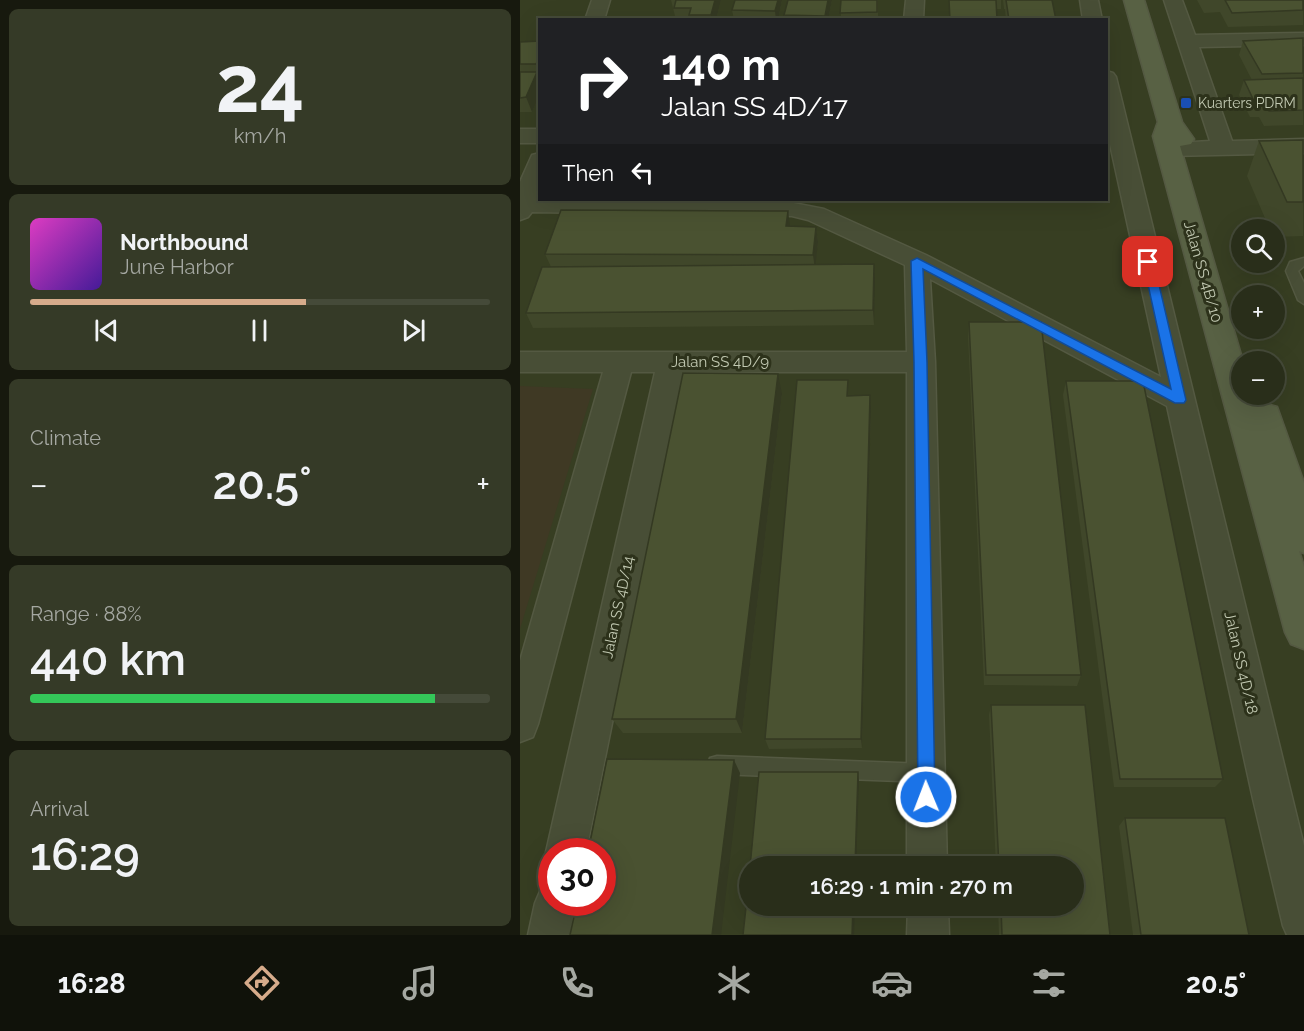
<!DOCTYPE html>
<meta charset="utf-8">
<style>
:root{--surface:#292e1a;--page:#353a27;--text:#f1f3f6;--muted:#a5a8a2;--line:#454a39;--accent:#d6ab8b}
body{margin:0;font-family:Raleway,sans-serif;background:var(--page);color:var(--text);height:100vh;display:flex;flex-direction:column;font-size:22px;white-space:nowrap}
*{box-sizing:border-box;margin:0}
p{font-size:20px;color:var(--muted)}
.icon{flex:none;width:33px;height:33px;fill:none;stroke:currentColor;stroke-width:2;stroke-linecap:round;stroke-linejoin:round}
.map{position:relative;flex:1;overflow:hidden}
.details{display:flex;flex-direction:column;gap:9px;padding:9px;background:#17190e;width:520px}
.details>*{flex:none}
.hud{position:absolute;left:18px;top:18px;width:570px;height:183px;border-radius:0px;box-shadow:0 6px 24px #0002,0 0 0 2px var(--line);background:#202124;color:#fff;overflow:hidden}
.controls{position:absolute;left:711px;top:219px;display:grid;gap:12px}
.controls a{display:grid;place-items:center;width:54px;height:54px;border-radius:50%;background:var(--surface);box-shadow:0 6px 24px #0002,0 0 0 2px var(--line);font-size:30px}
.speed{position:absolute;left:18px;top:838px;display:flex;gap:12px;font-size:30px;font-weight:700;text-align:center}
.speed>*{display:grid;place-content:center;width:78px;height:78px;border-radius:50%;background:var(--surface);box-shadow:0 6px 24px #0002,0 0 0 2px var(--line);line-height:1}
.speed .limit{border:9px solid #d22;background:#fff;color:#111}
.pin{position:absolute;display:grid;place-items:center;width:51px;height:51px;color:#fff;margin:-26px;border-radius:12px;box-shadow:0 3px 9px #0006}
.me{position:absolute;width:66px;margin:-33px;rotate:359deg;stroke-linejoin:round;filter:drop-shadow(0 0 4px #0008)}
.turn{display:flex;align-items:center;gap:21px;height:126px;padding:0 24px;font-size:27px}
.turn .icon{width:78px;height:78px;stroke-width:2.5}
.turn b{display:block;font-size:42px;line-height:51px}
.then{display:flex;align-items:center;height:57px;padding:0 24px;background:#0003;gap:12px;font-size:22px}
.big{font-size:45px;font-weight:600;line-height:1.1}
.details .tile{flex:1;display:flex;flex-direction:column;justify-content:center;gap:9px;min-width:0;padding:0 21px;border-radius:9px;background:var(--page)}
.details .dial{align-items:center;gap:0}
.dial b{font-size:78px;line-height:1}
.song{display:flex;align-items:center;gap:18px}
.cover{width:72px;height:72px;border-radius:9px;background:linear-gradient(135deg,hsl(310 70% 55%),hsl(260 70% 35%))}
.played{height:6px;border-radius:3px;background:linear-gradient(90deg,var(--accent) 60%,var(--line) 60%)}
.keys{display:flex;justify-content:space-around;direction:ltr}
.heat{display:flex;justify-content:space-between;align-items:center;font-size:33px;direction:ltr}
.charge{height:9px;border-radius:4px;background:linear-gradient(90deg,#34c759 88%,var(--line) 0)}
.trip{position:absolute;left:219px;top:856px;width:345px;height:60px;border-radius:30px;background:var(--surface);box-shadow:0 6px 24px #0002,0 0 0 2px var(--line);font-weight:600;line-height:60px;text-align:center}
.menu{display:flex;height:96px;justify-content:space-around;align-items:center;background:#10120a;color:var(--muted)}
.menu .icon{width:42px;height:42px}
.menu .active{color:var(--accent)}
.menu b{font-size:27px;color:var(--text)}
main{display:flex;flex:1;min-height:0}
.map>svg:first-child{display:block}
.green{fill:#3f3924}
.lines{fill:none;stroke-linecap:round;stroke-linejoin:round}
.lane-casing{stroke:#545942;stroke-width:3}
.street-casing{stroke:#545942;stroke-width:3}
.secondary-casing{stroke:#545942;stroke-width:3}
.lane{fill:#484e36;fill-rule:evenodd}
.street{fill:#484e36;fill-rule:evenodd}
.secondary{fill:#586144;fill-rule:evenodd}
.wall{fill:#40472a}
.shaded-wall{fill:#343922}
.building{fill:#4a5231;stroke:#343922;stroke-width:1.5}
.route{fill:#1a73e8;stroke:#114b97;stroke-width:1.5}
.transit-dot{fill:#1a4fb4;stroke:#2d321b;stroke-width:2}
.labels{text-anchor:middle;dominant-baseline:central;stroke-width:6;stroke-linejoin:round;paint-order:stroke}
.far-poi-label{font-size:14px;fill:#c2c9b2;stroke:#2d321b;text-anchor:start}
.street-label{font-size:15px;fill:#c2c9b2;stroke:#2d321b}
</style>
<main>
<section class="details">
<div class="tile dial"><b>24</b><p>km/h</p></div>
<div class="tile">
<div class="song"><i class="cover"></i><div><b>Northbound</b><p>June Harbor</p></div></div>
<div class="played"></div>
<div class="keys"><svg class="icon" aria-label="previous" viewBox="0 0 24 24"><path d="M18 5L8 12l10 7zM5 5v14"/></svg><svg class="icon" aria-label="pause" viewBox="0 0 24 24"><path d="M8 5v14M16 5v14"/></svg><svg class="icon" aria-label="next" viewBox="0 0 24 24"><path d="M6 5l10 7-10 7zM19 5v14"/></svg></div>
</div>
<div class="tile"><p>Climate</p>
<div class="heat"><a>−</a><b class="big">20.5°</b><a>+</a></div>
</div>
<div class="tile"><p>Range · 88%</p><b class="big">440 km</b><div class="charge"></div></div>
<div class="tile"><p>Arrival</p><b class="big">16:29</b></div>
</section>
<div class="map">
<svg width="784" height="935" viewBox="0 0 784 935">
<rect width="100%" height="100%" fill="#373e22"/>
<polygon class="green" points="0,386 73,389 0,629"/>
<g class="lines">
<defs>
<g id="lane">
<polygon points="784,258 784,266 778,271 784,283 784,304 778,300 766,271 770,262"/>
<polygon points="197,756 406,764 413,766 415,773 413,780 406,782 197,774 190,772 188,765 190,758"/>
</g>
<g id="street">
<polygon points="72,0 90,0 84,20 65,20"/>
<polygon points="386,0 404,0 403,20 384,20"/>
<polygon points="560,0 578,0 582,20 563,20"/>
<polygon points="644,0 662,0 675,35 784,33 784,45 679,47 712,141 784,139 784,153 649,156 641,154 638,149 641,144 690,141"/>
<polygon points="586,71 593,73 596,77 784,846 784,935 767,935 763,926 733,799 647,406 410,279 415,362 427,867 387,867 387,372 163,372 66,852 32,852 32,865 26,852 135,372 111,372 18,724 13,737 0,742 0,661 83,372 0,372 0,352 387,352 385,265 288,220 272,216 12,212 8,217 0,220 0,182 12,155 20,153 18,197 20,200 258,200 304,209 406,255 641,377 586,126"/>
<rect x="0" y="129" width="20" height="14"/>
<polygon points="32,884 32,903 55,903 50,935 8,935 15,903 21,889"/>
<polygon points="388,906 428,906 429,935 387,935"/>
</g>
<polygon id="secondary" points="604,0 624,0 662,122 674,139 671,144 660,146 723,362 722,394 733,394 737,407 746,404 757,407 784,483 784,553 779,551 784,567 784,649 771,644 765,632 633,136 638,122"/>
</defs>
<use href="#lane" class="lane-casing"/>
<use href="#street" class="street-casing"/>
<use href="#secondary" class="secondary-casing"/>
<use href="#lane" class="lane"/>
<use href="#street" class="street"/>
<use href="#secondary" class="secondary"/>
</g>
<g class="wall">
<polygon points="151,0 201,0 196,20 156,20"/>
<polygon points="215,0 262,0 258,20 214,20 212,10"/>
<polygon points="268,0 312,0 308,20 264,20 264,15"/>
<rect x="321" y="0" width="37" height="20"/>
<polygon points="429,0 481,0 481,9 476,9 477,20 429,20"/>
<polygon points="483,0 532,0 536,20 486,20 485,9 484,9"/>
<polygon points="677,0 783,0 783,25 708,27 700,12 684,13"/>
<polygon points="783,38 783,125 744,126 739,117 730,117 719,95 724,80 732,80 719,55 723,41"/>
<polygon points="20,41 20,94 12,112 0,112 0,42"/>
<polygon points="783,140 783,236 754,237 754,230 750,230 727,176 739,141"/>
<polygon points="270,227 296,227 298,242 295,265 354,264 354,325 13,328 6,313 31,267 25,254"/>
<polygon points="449,322 561,675 557,686 464,685 448,336"/>
<polygon points="546,381 703,779 695,787 594,787 543,395"/>
<polygon points="262,394 222,733 103,733 92,719"/>
<polygon points="329,396 351,409 342,748 249,749 245,739"/>
<polygon points="471,705 590,935 479,935 478,906 554,906 554,867 476,867 469,715"/>
<polygon points="605,818 729,935 613,935 599,826"/>
</g>
<g class="shaded-wall">
<polygon points="195,0 201,0 196,20 192,20 191,15"/>
<polygon points="258,0 262,0 258,20 256,20 255,11"/>
<polygon points="308,0 312,0 308,20 305,20"/>
<polygon points="20,56 20,73 16,64"/>
<polygon points="17,72 20,79 20,94 12,112 6,97"/>
<polygon points="268,211 270,226 269,241 266,226"/>
<polygon points="296,227 298,242 295,270 293,255"/>
<polygon points="354,264 355,279 354,325 353,310"/>
<polygon points="258,374 262,394 222,733 216,719"/>
<polygon points="350,395 351,409 342,748 341,739"/>
<polygon points="214,760 220,773 201,935 192,935"/>
<polygon points="338,772 339,781 336,867 335,867"/>
<polygon points="333,906 335,906 334,935 332,935"/>
</g>
<g class="building">
<polygon points="156,0 195,0 191,15 169,15 171,8 154,8"/>
<polygon points="215,0 258,0 255,11 212,10"/>
<polygon points="268,0 308,0 305,16 264,15"/>
<polygon points="321,0 357,0 357,12 320,13"/>
<polygon points="429,0 476,0 477,20 430,20"/>
<polygon points="486,0 532,0 536,20 489,20"/>
<polygon points="705,0 783,0 783,10 712,13"/>
<polygon points="783,38 783,73 742,74 723,41"/>
<polygon points="20,41 20,56 16,64 0,64 0,42"/>
<polygon points="0,72 17,72 6,97 0,98"/>
<polygon points="783,78 783,110 749,111 744,102 735,103 724,80"/>
<polygon points="783,140 783,202 767,202 739,141"/>
<polygon points="41,210 268,211 266,226 296,227 293,255 25,254"/>
<polygon points="354,264 353,310 6,313 22,267"/>
<polygon points="449,322 521,322 561,675 466,675"/>
<polygon points="163,373 258,374 216,719 92,719"/>
<polygon points="277,380 328,380 327,396 350,395 341,739 245,739"/>
<polygon points="546,381 623,381 703,779 600,779"/>
<polygon points="471,705 565,705 590,935 482,935 481,906 554,906 554,867 479,867"/>
<polygon points="87,759 214,760 192,935 50,935 57,903 82,903 82,852 68,852"/>
<polygon points="239,772 338,772 335,867 230,867"/>
<polygon points="605,818 705,818 729,935 621,935"/>
<polygon points="230,870 230,906 333,906 332,935 223,935"/>
</g>
<polygon class="route" points="397,258 651,389 623,262 624,259 633,259 666,400 664,403 655,403 403,269 407,362 415,797 413,803 406,805 400,803 398,797 394,362 391,261"/>
<rect class="transit-dot" x="660" y="97" width="12" height="12" rx="3"/>
<g class="labels">
<g class="far-poi-label">
<text x="678" y="103">Kuarters PDRM</text>
</g>
<g class="street-label">
<text transform="translate(683 272) rotate(74)">Jalan SS 4B/10</text>
<text x="200" y="362">Jalan SS 4D/9</text>
<text transform="translate(98 607) rotate(-78)">Jalan SS 4D/14</text>
<text transform="translate(721 663) rotate(77)">Jalan SS 4D/18</text>
</g>
</g>
</svg>
<div class="controls">
<a><svg class="icon" aria-label="search" viewBox="0 0 24 24"><circle cx="10" cy="10" r="6"/><path d="M15 15l6 6"/></svg></a>
<a>+</a>
<a>−</a>
</div>
<div class="speed"><div class="limit">30</div></div>
<div class="pin" style="left:628px;top:262px;background:#d93025"><svg class="icon" aria-label="arrive" viewBox="0 0 24 24"><path d="M6 21V4h12l-3 4 3 4H6"/></svg></div>
<svg class="me" style="left:406px;top:797px" viewBox="-20 -20 40 40"><circle r="17" fill="#1a73e8" stroke="#fff" stroke-width="3"/><path d="M0-11L8 9 0 5-8 9z" fill="#fff"/></svg>
<div class="trip">16:29 · 1 min · 270 m</div>
<div class="hud">
<div class="turn"><svg class="icon" aria-label="right" viewBox="0 0 24 24"><path d="M7 20v-9h11M14 6l5 5-5 5"/></svg><div><b>140 m</b>Jalan SS 4D/17</div></div>
<div class="then">Then<svg class="icon" aria-label="left" viewBox="0 0 24 24"><path d="M17 20v-9H6M10 6l-5 5 5 5"/></svg></div>
</div>
</div>
</main>
<nav class="menu">
<b>16:28</b>
<svg class="icon active" aria-label="directions" viewBox="0 0 24 24"><path d="M12 3l9 9-9 9-9-9zM9 14v-3h6M13 9l2 2-2 2"/></svg>
<svg class="icon" aria-label="music" viewBox="0 0 24 24"><path d="M9 18V5l10-2v13"/><circle cx="6" cy="18" r="3"/><circle cx="16" cy="16" r="3"/></svg>
<svg class="icon" aria-label="phone" viewBox="0 0 24 24"><path d="M5 4h4l2 5-3 2q2 4 5 5l2-3 5 2v4C11 20 4 13 5 4z"/></svg>
<svg class="icon" aria-label="climate" viewBox="0 0 24 24"><path d="M12 3v18M4 7l16 10M4 17L20 7"/></svg>
<svg class="icon" aria-label="car" viewBox="0 0 24 24"><path d="M5 17H2v-5l4-1 3-4h7l3 4 3 1v5h-3M9 17h6M6 11h13"/><circle cx="7" cy="17" r="2"/><circle cx="17" cy="17" r="2"/></svg>
<svg class="icon" aria-label="filters" viewBox="0 0 24 24"><path d="M4 7h16M4 17h16"/><circle cx="9" cy="7" r="2"/><circle cx="15" cy="17" r="2"/></svg>
<b>20.5°</b>
</nav>
